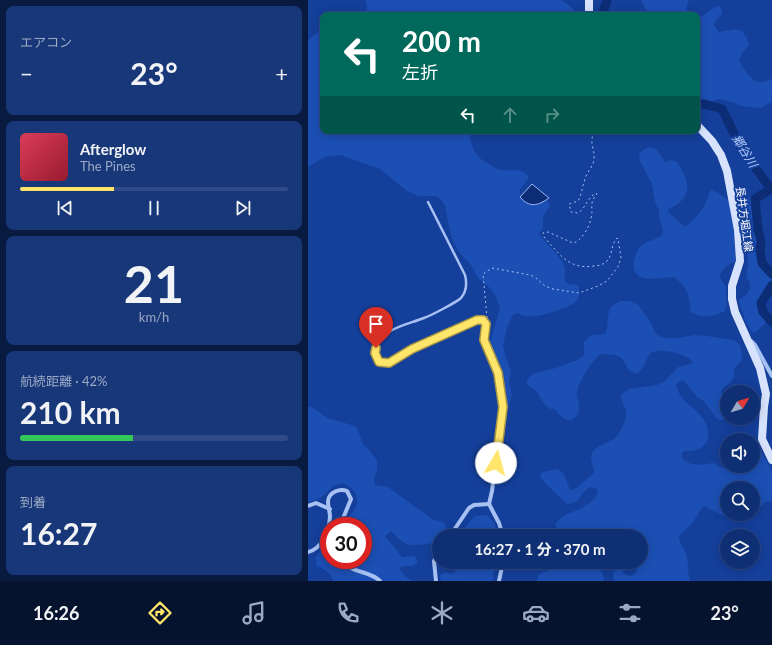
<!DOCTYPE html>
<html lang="ja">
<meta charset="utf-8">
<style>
:root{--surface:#0f2f74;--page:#183779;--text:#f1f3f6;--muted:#9ba9c5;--line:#2f4a86;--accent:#ffe569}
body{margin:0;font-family:Lato,"Noto Sans JP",sans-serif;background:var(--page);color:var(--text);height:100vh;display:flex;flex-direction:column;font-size:15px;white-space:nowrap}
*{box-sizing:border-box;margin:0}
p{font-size:13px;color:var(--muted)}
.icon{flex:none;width:22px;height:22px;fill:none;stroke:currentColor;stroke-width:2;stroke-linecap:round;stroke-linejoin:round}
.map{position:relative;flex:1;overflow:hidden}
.side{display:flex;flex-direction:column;gap:6px;padding:6px;background:#081a40;width:308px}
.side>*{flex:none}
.guide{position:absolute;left:12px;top:12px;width:380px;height:122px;border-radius:8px;box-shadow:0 2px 10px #0003,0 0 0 1px var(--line);background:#00695c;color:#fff;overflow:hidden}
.needle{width:26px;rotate:52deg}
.buttons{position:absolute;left:412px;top:385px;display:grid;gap:8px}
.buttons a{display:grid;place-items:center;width:40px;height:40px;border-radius:50%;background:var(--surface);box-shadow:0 2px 10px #0003,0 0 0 1px var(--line);font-size:20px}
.speed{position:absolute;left:12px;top:517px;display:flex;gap:8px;font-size:20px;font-weight:700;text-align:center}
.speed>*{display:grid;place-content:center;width:52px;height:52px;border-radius:50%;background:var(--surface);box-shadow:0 2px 10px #0003,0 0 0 1px var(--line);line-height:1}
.speed .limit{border:6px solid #d22;background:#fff;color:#111}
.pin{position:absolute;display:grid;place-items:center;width:34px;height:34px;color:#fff;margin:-41px -17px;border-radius:50% 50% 50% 0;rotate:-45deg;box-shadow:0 0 4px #0007}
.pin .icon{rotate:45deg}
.me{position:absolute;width:44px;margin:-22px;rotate:8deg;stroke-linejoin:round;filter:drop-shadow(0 0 3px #0008)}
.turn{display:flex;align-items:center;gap:14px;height:84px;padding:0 16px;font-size:18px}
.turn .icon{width:52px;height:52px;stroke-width:2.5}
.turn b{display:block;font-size:28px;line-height:34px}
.lanes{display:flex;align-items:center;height:38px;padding:0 16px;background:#0003;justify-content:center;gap:20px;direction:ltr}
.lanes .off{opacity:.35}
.big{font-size:30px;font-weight:700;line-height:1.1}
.side .widget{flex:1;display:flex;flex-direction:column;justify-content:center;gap:6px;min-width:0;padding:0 14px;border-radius:8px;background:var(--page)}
.side .dial{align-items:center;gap:0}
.dial b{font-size:52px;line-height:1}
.song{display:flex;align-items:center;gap:12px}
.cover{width:48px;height:48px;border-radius:6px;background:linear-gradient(135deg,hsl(350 70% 55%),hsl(350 70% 35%))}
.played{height:4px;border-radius:2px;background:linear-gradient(90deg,var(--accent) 35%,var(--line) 35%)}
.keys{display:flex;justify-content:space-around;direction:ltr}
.heat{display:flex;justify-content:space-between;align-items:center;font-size:22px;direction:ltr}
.charge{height:6px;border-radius:3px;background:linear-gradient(90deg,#34c759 42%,var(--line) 0)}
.trip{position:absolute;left:124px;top:529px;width:216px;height:40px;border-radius:20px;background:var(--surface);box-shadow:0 2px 10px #0003,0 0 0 1px var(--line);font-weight:700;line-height:40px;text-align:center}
.tab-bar{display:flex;height:64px;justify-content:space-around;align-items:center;background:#06132e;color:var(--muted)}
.tab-bar .icon{width:28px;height:28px}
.tab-bar .current{color:var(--accent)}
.tab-bar b{font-size:18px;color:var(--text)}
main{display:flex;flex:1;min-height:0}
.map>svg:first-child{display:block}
.green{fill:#1c4fb4}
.water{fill:#0c2d76;stroke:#99baf6}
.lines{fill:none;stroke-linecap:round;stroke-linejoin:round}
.river{stroke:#0c2d76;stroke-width:9}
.path{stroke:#a7c1f3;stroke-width:1;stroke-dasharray:2 3;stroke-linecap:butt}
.lane{stroke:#a7c1f3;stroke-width:2.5}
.street{stroke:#a7c1f3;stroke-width:4}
.secondary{stroke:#d7e3fd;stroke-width:8}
.route-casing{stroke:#a69544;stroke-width:10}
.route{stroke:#ffe569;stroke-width:7}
.labels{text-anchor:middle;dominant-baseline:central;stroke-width:4;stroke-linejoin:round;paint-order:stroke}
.street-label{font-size:11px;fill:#fff;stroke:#143f9a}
.water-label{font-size:12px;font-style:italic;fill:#b4ccfa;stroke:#143f9a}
</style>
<main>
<section class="side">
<div class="widget"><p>エアコン</p>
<div class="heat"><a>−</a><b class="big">23°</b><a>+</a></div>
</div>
<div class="widget">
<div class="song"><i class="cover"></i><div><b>Afterglow</b><p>The Pines</p></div></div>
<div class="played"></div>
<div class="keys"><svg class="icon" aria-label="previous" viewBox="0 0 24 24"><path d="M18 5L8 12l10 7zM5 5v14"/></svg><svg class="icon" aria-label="pause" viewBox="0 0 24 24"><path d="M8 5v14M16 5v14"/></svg><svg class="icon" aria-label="next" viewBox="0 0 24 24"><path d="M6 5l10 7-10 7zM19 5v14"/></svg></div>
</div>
<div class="widget dial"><b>21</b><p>km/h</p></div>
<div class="widget"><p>航続距離 · 42%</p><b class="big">210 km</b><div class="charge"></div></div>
<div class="widget"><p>到着</p><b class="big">16:27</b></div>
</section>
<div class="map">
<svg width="464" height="581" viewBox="0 0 464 581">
<rect width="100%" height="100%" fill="#143f9a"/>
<g class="green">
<path d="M57,0H253C259,4 267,8 268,15H58L59,5Z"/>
<polygon points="333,0 381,0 378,8 381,15 341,15"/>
<path d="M409,6L413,7L414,14L409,19L406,25L411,32L428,29L434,31L440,40L441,45L434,53L431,61C439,74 448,90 464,78V102L452,108L433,106L421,101L410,99L403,102L389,100V17H393Z"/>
<path d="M15,28V131H162C162,147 167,157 181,164C185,166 189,169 193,170C203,172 215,166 221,178L212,189V197L229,205L239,200L242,205L235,217V228L231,233C237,245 264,263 256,277L258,282L262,285L268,284L271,287C271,293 272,298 267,302C259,309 229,318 218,316C215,316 212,314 209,313L205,315L199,327L195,345L197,355L203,371L201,382L204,395L200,409L198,410L196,404L193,372L182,343L192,308L188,297L182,288L170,278L163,265L151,252L145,241L141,228L137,205L132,199L128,196H110L99,191L72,169L32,155L17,157L0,167V40Z"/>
<path d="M342,147L348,149L357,162L363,160L369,162C377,175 386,190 372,202C368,205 366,207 361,208L360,212L377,227C391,215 397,208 402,191L404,190L421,200L427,231V262L417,267L412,275L413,280L418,287C418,294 420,304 417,311C405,317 395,319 383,312C382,308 382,304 381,299C380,290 373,283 367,277C360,277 342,280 336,278C321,275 325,256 332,247C338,241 347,240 354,235L355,230L351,217V209L347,202L344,184L332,161L331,155L335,150Z"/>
<path d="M438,197L443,198L445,202L449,230L452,241L451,249L453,263L464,276C464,289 454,292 453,302C452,309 456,315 458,321L457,324L447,332H444L437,320L431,301L432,299L439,294L442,288V283L438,277L440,265L439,249L432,208L434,198Z"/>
<path d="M312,301H322L330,305L340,318L348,334L355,338H370L386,335L399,336L425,340L430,343L433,348L434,357L433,361L426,369C428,385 418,382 413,392C416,402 425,415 412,421L408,418L396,401L389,397L376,381H372L368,384C371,406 401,411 400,434C400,438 400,440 398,443C392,451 385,451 376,451L374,453V458C384,468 393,464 406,463L412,467L418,469L422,466H445V442L450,446L464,471V501L458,502L451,508L445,511V488H419V514H429L414,515L396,506C391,510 391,514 387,519C383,526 376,531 371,536C370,542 375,546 377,551C381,560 379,572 382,581H306L305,574L308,567L312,566L314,567L315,573C320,577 323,577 328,573L330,565L328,562H333V536H252V533L247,525C249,522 252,518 256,516C267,510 284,506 290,493L288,488L282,487C271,493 274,503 259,504L239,485L232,477L233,473L239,471L250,469C260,475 257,483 263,490L267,489L286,473C286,468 283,462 283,458C283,445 301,444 308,437C312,433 318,421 318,415C319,407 312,401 313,394L321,389L349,385L357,381L370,367L382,364L385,362C379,355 361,350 351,351C348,351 345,352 342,353L333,371L328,374C317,371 319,362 312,357C308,354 299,355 293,354C284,360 272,380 269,391C268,396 271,401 271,406C272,415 264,424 255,418C252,416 249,412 247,409H242C231,401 233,391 220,386L218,383L221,377L227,373L248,368L269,360L276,356V342L283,335L297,334C301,326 298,315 303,307C305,305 309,303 312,301Z"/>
<path d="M0,406L7,409L19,418L47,426L52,435L54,443L62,451L69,461V470L66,479L67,485L80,487L124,519L136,523L138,527L133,536H131L129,543C119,543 108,547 99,544C93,542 87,535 83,531L77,536L94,557L106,556L109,559V563L105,566H95L91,568L97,576L105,581H25C22,572 16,569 9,566L7,558L21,540V560H55V526H31C42,515 58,503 43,488C40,485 36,483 32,484C23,485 19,494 12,498C8,500 4,501 0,502Z"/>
<polygon points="179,515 187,524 190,536 157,536 157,527 167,516"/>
<polygon points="152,562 191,562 185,573 185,581 133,581 132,575 137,572 143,574 149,571 150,564"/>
<path d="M255,562H293V569L296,579L295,581H229L231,574C240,570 249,569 255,562Z"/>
</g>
<path class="water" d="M224,184L241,198C230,206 221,208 212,197Z"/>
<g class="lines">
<g class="river">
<polyline points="294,15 299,0"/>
<polyline points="389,103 400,105 414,109 433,148 463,189 447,199 450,230 453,241 452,249 454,263 464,274"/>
<polyline points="464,285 453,303 455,312 464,322"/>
</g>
<path class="path" d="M179,318L175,274L184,268L222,275L227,277L237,286L245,289L271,293L290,286L299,281L310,267L313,257L310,239L309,238C303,244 305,254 299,261C295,265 290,266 285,266C260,270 251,253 236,237L235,233L237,232H240L265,243C273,242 282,226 283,218C286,208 280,204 289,194L288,193C279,198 278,208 270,213L263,212L261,204L270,201C274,194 274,187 277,179C279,172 285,167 286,159C287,148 280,142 287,131"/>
<path class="lane" d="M120,202L157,275C159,283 159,291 153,298C149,302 122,316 116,318C98,325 79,327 69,345C66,352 67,356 71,362L81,363L104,349L164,323"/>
<g class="street">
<path d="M164,323C170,319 174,317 178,324L176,340L190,373L195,407L184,491L181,504L191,523L195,536"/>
<polyline points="443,341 447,345 464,376"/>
<polyline points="0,506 8,503 22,509"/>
<polyline points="142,536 161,508 166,505 181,504"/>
<path d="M0,552C14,549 21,531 22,517C22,512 20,507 20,501C21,492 32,488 39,491L43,499L34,521L33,526"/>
<path d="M35,560C43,574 61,570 72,581"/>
<polyline points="128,581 126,561 131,554"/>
<polyline points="191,581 195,562"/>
</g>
<g class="secondary">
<polyline points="281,15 281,0"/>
<polyline points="389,125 404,141 413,155 419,171 430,230 432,261 424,286 424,299 427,312 452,368 458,394 456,407 454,439 464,460"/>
</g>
</g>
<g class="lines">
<defs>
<polyline id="route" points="68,348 67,353 71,362 81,363 104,349 169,320 175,320 178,324 176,340 190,373 195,407 188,463"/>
</defs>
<use href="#route" class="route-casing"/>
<use href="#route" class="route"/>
</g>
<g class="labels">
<g class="street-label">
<text transform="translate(437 219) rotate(82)">長井方堀江線</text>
</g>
<g class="water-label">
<text transform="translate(437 151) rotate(58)">郷谷川</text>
</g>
</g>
</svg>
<div class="buttons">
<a><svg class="needle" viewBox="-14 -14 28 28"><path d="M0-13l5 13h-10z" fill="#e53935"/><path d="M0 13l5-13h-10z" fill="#9ba9c5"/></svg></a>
<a><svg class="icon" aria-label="sound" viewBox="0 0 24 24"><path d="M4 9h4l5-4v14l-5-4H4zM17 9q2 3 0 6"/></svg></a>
<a><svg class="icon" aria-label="search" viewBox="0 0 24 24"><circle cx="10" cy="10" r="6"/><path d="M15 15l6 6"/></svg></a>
<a><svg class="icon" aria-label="layers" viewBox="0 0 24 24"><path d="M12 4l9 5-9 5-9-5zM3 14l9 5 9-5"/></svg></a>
</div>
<div class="speed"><div class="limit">30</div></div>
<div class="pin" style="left:68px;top:348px;background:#d93025"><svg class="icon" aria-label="arrive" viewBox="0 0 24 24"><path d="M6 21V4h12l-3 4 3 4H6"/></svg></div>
<svg class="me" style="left:188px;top:463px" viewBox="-20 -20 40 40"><circle r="19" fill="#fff"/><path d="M0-13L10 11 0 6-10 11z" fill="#ffe569"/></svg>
<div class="trip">16:27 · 1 分 · 370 m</div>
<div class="guide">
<div class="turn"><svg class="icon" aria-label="left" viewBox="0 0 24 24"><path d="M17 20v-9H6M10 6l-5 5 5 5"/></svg><div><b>200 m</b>左折</div></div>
<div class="lanes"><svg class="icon" aria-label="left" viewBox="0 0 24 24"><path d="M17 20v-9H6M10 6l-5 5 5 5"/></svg><svg class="icon off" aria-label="ahead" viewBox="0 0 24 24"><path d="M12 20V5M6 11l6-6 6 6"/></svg><svg class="icon off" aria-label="right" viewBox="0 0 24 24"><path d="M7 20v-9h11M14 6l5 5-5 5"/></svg></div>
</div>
</div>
</main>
<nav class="tab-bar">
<b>16:26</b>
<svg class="icon current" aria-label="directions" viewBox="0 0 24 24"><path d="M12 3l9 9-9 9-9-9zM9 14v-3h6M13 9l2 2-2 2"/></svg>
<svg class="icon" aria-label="music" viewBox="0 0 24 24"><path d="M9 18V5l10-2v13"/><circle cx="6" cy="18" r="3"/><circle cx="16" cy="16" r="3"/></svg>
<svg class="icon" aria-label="phone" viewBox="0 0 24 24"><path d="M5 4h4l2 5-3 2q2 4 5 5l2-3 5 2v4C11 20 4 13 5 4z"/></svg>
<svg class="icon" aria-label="climate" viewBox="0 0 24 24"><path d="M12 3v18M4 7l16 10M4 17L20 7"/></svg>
<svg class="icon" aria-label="car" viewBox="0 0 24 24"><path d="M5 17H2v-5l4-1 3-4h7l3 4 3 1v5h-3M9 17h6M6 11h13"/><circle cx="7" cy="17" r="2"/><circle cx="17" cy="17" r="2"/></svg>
<svg class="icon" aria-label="filters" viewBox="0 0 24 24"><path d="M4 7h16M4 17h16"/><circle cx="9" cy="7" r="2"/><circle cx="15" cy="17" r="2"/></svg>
<b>23°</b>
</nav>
